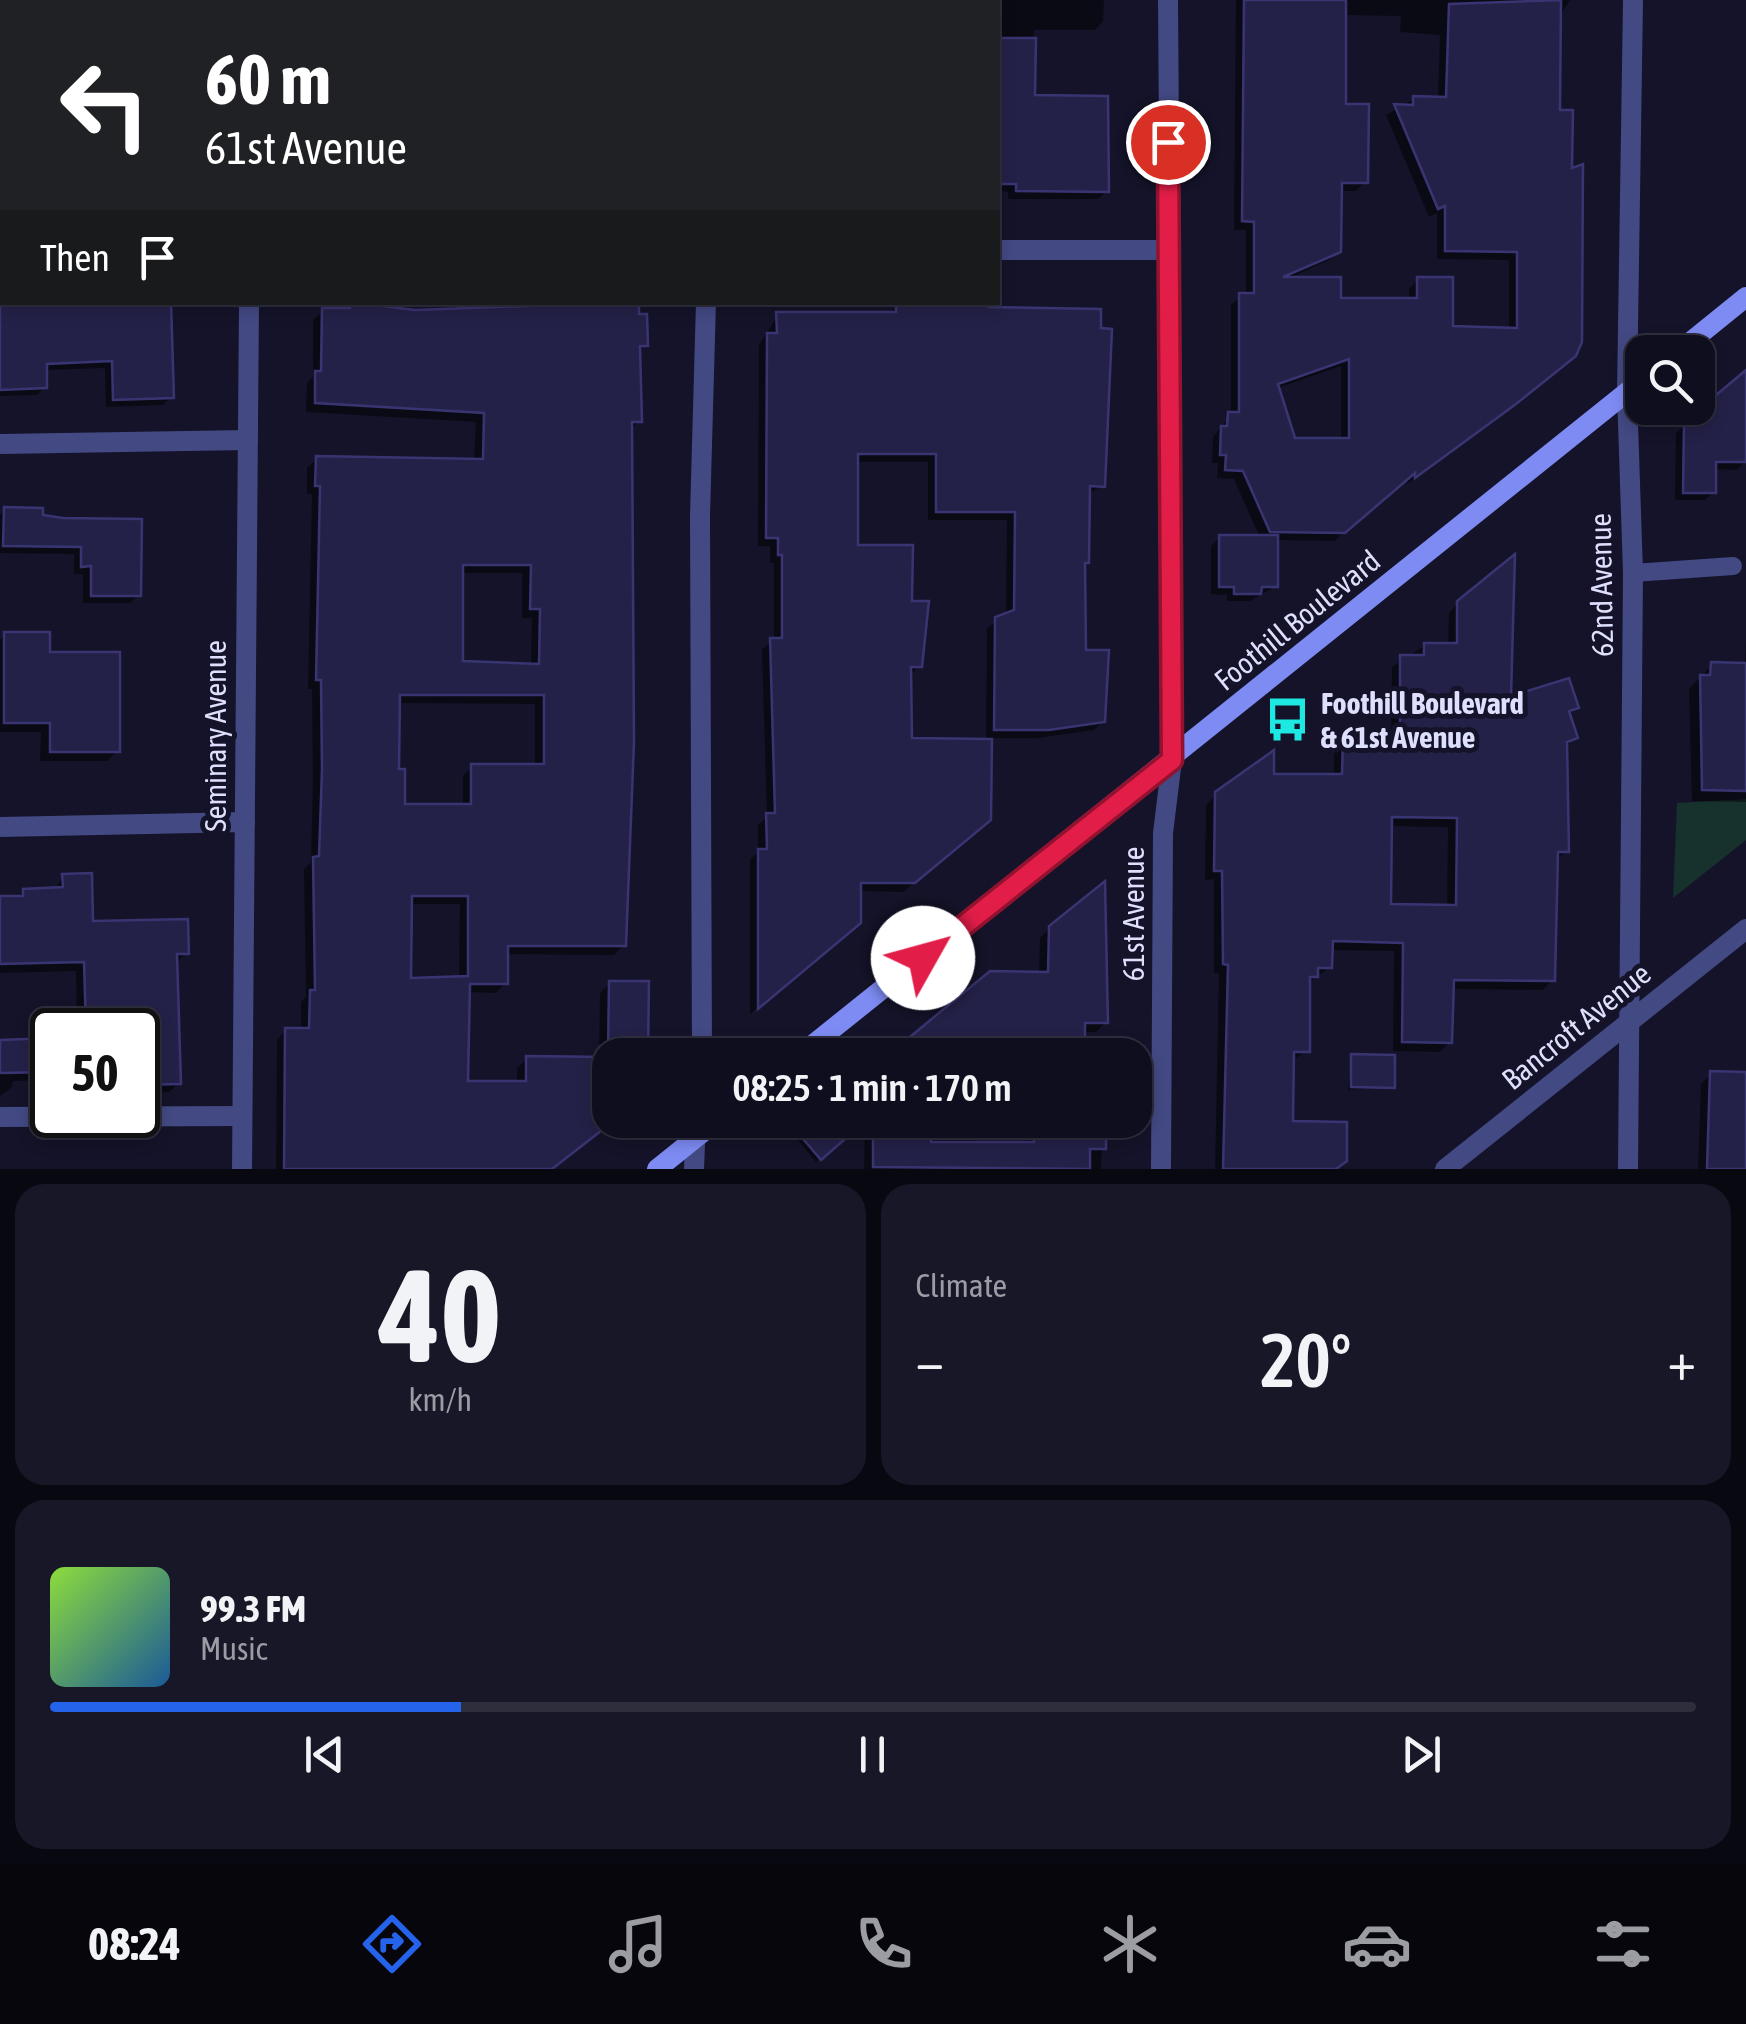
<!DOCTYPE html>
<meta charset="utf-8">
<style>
:root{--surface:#0f0e1f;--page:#181728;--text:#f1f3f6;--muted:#9b9ca4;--line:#2f2e3d;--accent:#2563eb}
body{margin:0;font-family:"Asap Condensed",sans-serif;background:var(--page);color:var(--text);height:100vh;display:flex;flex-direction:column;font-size:38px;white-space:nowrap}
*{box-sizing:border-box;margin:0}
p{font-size:32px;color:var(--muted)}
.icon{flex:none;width:55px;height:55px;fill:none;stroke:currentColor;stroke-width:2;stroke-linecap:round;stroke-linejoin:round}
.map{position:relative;height:1169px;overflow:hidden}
.drawer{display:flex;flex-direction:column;gap:15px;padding:15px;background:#080811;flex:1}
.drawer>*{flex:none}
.hud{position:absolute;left:0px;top:0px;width:1000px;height:305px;box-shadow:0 5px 15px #0003,0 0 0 2px var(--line);background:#202124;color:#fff;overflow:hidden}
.tools{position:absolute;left:1625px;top:335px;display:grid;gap:20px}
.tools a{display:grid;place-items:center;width:90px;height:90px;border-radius:20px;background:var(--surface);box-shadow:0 5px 15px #0003,0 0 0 2px var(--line);font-size:50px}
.speed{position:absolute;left:30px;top:1008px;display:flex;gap:20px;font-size:50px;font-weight:700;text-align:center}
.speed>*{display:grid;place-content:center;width:130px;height:130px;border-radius:50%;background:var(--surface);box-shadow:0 5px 15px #0003,0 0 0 2px var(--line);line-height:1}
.speed .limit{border:5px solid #111;border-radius:15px;background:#fff;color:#111}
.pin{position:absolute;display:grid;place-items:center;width:85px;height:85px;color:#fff;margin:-42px;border:5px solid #fff;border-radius:50%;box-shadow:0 2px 10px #0007}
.me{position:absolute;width:110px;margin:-55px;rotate:52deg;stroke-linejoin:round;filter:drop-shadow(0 0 8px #0008)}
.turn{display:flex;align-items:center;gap:35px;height:210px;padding:0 40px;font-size:45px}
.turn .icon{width:130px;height:130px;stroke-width:2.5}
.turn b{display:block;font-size:70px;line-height:85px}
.then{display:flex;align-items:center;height:95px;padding:0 40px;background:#0003;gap:20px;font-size:38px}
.big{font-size:75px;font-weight:600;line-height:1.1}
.drawer .tile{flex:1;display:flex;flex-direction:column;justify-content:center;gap:15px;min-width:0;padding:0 35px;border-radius:30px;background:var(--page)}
.drawer .dial{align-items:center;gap:0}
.dial b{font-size:130px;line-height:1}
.song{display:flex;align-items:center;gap:30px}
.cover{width:120px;height:120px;border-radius:15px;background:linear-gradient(135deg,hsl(90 70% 55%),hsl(210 70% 35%))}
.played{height:10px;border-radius:5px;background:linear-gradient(90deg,var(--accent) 25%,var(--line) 25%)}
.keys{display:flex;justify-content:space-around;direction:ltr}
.heat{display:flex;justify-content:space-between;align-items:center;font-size:55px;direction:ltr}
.drawer .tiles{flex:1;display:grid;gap:15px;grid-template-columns:1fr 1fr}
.tile:last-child{grid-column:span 2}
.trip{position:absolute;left:592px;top:1038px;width:560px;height:100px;border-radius:30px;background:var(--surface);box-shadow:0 5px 15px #0003,0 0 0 2px var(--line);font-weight:600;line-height:100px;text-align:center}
.tabs{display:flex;height:160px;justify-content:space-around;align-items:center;background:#06060c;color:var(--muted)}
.tabs .icon{width:70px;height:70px}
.tabs .current{color:var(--accent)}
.tabs b{font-size:45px;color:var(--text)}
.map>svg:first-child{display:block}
.green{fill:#17322d}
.shadow{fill:#0007;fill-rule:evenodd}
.building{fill:#242148;stroke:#393572;stroke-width:2.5;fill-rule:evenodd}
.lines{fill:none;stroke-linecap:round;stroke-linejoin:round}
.service{stroke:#434983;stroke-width:18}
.minor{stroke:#434983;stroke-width:20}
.tertiary{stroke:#434983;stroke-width:20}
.secondary{stroke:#7e8bf3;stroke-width:20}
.route-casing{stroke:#92132f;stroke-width:25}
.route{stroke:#e11d48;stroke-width:18}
.labels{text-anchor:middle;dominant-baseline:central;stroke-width:10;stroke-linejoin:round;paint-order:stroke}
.street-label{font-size:30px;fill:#dedffc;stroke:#141329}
.poi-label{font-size:30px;font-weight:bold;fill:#dedffc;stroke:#141329;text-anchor:start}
</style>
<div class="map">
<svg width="1746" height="1169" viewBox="0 0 1746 1169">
<rect width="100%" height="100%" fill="#141329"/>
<polygon class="green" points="1746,799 1746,840 1673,898 1677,803"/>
<g class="shadow">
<rect x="369" y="0" width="59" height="2"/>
<rect x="557" y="0" width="80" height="2"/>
<polygon points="772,0 1104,0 1103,21 1095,30 1034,30 1033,97 1107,191 1098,199 1008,199 1008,192 998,190 998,2"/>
<path d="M1236,0H1570L1558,19L1557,95L1504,413L1407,484V478L1334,541L1276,540V586L1250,601H1227V595L1211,594V546L1220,537L1260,538L1234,479L1217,478L1218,463H1212L1213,437L1231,415V304L1246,295V230H1234ZM1344,15L1401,16L1400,32L1440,35L1438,99H1414L1386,115L1429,217L1437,213V259L1509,260V330L1450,329L1418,280L1409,289V301H1339L1285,280L1329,260L1339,251V191H1356L1365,182L1343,106ZM1341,366V440H1293L1277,388Z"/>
<polygon points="0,66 2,302 171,302 171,397 163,405 106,407 105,368 44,370 45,387 37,395 0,396"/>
<path d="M351,303H375V311L645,345L637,353L639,421L630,430L624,945L614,955L506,954L505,983L496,993L467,992L466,1083L517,1084V1068L527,1059L599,1060L600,993L610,983L646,1055H610V1120H615L553,1169H276L277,1040L286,1030H301V1002L306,997L304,869L311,862L313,780L312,689H308L312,494H307V468L317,459L474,461L476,422L306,412L307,383L313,377V320L323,311H344ZM460,573H522V618H532L531,666L460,664ZM397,703L535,704V766L472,767L463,776V807L402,806L396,772ZM409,904H460L459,979L409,981Z"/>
<path d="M897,306L1102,486L1087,495L1083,653L1103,721L1094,730L1038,738H990L988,819L903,892L859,891L849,932L750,1014V860L758,852V825L767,817L762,649L774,640V563H770V546H758L759,345L778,315H888ZM855,462H928V520H1007L1006,615L987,628L986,742L910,740L909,676L919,666L909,604L855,547Z"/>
<polygon points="1746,373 1745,461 1737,470 1714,469 1714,492 1705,500 1675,500 1676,433"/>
<polygon points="5,510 62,521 139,595 130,603 83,603 83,574 74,574 74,554 0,553 0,515"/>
<path d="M1459,602L1508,700L1576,707L1568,715L1575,738L1564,748L1566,851L1556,861L1552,980L1543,990L1451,989L1450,1042L1440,1052L1393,1051L1394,951L1330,950V967L1308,983L1307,1051L1291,1061L1290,1124L1335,1169H1215L1219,973H1214V879L1205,880L1206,805L1217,794L1271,776H1334V749L1344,739L1391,740L1392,667L1425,645L1448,646L1449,613ZM1389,826L1448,827L1447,907L1388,906Z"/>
<polygon points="5,635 47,655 117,751 107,761 40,761 41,732 0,732 0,640"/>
<polygon points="1746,638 1746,802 1692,801 1689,689 1712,665 1745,665"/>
<polygon points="64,876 91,924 186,953 177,962 179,1083 169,1092 138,1093 138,1030 77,1030 76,971 0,973 0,898 17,898 24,891 54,890"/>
<polygon points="1050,928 1106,1022 1096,1032 1082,1032 1082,1055 892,1055 1039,974 1040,938"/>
<polygon points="0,1039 52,1040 52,1080 13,1081 12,1087 0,1096"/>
<polygon points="1352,1057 1392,1087 1348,1090"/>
<polygon points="1746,1072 1746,1169 1698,1169 1701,1084 1711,1074"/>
<polygon points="809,1120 826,1120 842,1139 816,1162 793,1134"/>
<polygon points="865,1120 976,1120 976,1144 1025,1144 1025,1120 1103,1120 1101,1169 864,1169"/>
</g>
<g class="building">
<path d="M1244,0H1346V104H1369L1368,183H1342L1341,252L1283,277H1341V298H1417V277H1453V326L1517,328V252L1445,251V206L1438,209L1394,104L1413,105V96L1446,97L1449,4L1561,0L1560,110H1573L1572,168L1583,164L1582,342L1576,356L1516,404L1415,478V473L1345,533L1270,532L1243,471L1225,470L1226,455H1220L1221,426H1227L1228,412H1239V293H1254V222L1242,221ZM1349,359V438H1295L1278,384Z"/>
<polygon points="998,38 1036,38 1035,95 1108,96 1109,192 1016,191 1016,184 1000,184"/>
<polygon points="171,302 174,398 113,400 112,361 47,364 47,388 0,390 0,304"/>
<path d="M350,302L415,310L639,302V314H647L648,346H640L642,422H632L634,742L626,946H508V984H470L468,1081H526V1056L610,1057V1124L552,1169H284L285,1028H309L310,990H315L313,857L319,856L322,769L321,680H316L320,486H315L316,456L483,459L484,413L315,403V371H321L322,308H350ZM463,565H531L530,609H540L539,664L463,661ZM400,695H544V764H471V804H405V769H399ZM412,896H468V976L411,978Z"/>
<polygon points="989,302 989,307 1101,309 1101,328 1112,329 1105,487 1090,486 1089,563 1085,563 1086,650 1109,650 1105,722 1049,730 994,730 995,617 1014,610 1015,512 936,512 936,454 858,454 858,545 913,545 912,601 929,601 922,667 911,667 912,738 992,739 991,820 915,883 861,883 861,923 758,1009 758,849 767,849 766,813 775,813 770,638 782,638 782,555 778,555 778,538 766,538 767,333 777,333 776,312 896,312 896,303"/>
<polygon points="1746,370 1746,462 1716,462 1716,493 1683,493 1684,422"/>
<polygon points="4,507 43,508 43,515 63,518 142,519 141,596 91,596 91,566 81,567 81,547 3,546"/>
<polygon points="1219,535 1278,535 1278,587 1262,587 1261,594 1234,594 1234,587 1219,587"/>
<path d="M1515,554L1511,696L1569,678L1579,708L1569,711L1578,738L1567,742L1569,852H1558L1555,981L1454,980L1452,1043L1402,1042L1403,943L1333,941L1332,968H1318V977H1310V1052H1294L1293,1121L1347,1122V1161L1336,1169H1223L1228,965L1223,964L1222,871H1214L1215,792L1274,750V774H1342L1343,737H1400V655H1424V643H1457V601ZM1392,817L1457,818L1456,905L1391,904Z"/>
<polygon points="4,632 50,632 50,652 120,652 120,752 50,752 50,723 4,723"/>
<polygon points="1711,662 1746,663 1746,791 1702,790 1700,675 1710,675"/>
<polygon points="92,873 93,921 188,919 189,954 177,954 181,1084 138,1085 138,1028 86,1029 84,962 0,964 0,896 23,896 23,889 63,887 62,874"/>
<polygon points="1105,881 1108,1023 1085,1023 1085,1055 888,1055 990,971 1048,972 1049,926"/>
<polygon points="609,981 649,981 648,1055 608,1055"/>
<polygon points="52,1038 52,1072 0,1073 0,1040"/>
<polygon points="1351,1054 1395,1055 1395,1088 1351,1087"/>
<polygon points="1710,1071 1746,1072 1746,1169 1707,1169"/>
<polygon points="787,1120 829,1120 845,1139 821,1160"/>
<polygon points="873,1120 931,1120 931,1142 1034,1142 1034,1120 1106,1120 1106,1149 1090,1149 1090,1169 873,1167"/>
</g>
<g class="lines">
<polyline class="service" points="1633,573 1733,566"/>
<g class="minor">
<polyline points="998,250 1167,250"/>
<polyline points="0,444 248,440"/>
<polyline points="0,827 245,822"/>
<polyline points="702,1055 700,516 706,302"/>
<polyline points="0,1117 242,1116"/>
<polyline points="694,1169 696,1120"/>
<polyline points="1161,1169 1163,833 1172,760 1173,669 1168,0"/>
<polyline points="1628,1169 1633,573 1627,393 1633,0"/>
</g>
<g class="tertiary">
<polyline points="252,2 252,0"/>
<polyline points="242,1169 249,302"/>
<polyline points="1445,1169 1746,929"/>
</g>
<g class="secondary">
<polyline points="1678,352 1746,297"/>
<polyline points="800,1055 1642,380"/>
<polyline points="657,1169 718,1120"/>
</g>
</g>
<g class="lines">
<defs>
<polyline id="route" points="923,958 1172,760 1168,142"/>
</defs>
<use href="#route" class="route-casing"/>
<use href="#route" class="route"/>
</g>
<defs>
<symbol id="bus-bare" viewBox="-9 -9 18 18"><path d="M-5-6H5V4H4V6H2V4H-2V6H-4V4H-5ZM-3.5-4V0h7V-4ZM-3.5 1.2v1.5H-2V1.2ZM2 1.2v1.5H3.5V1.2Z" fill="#1de9e2" stroke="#141329" stroke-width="2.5" paint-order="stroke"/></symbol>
</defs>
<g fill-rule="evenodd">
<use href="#bus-bare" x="1256" y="688" width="63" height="63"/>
</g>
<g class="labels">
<g class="street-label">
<text transform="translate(1601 585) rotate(-91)">62nd Avenue</text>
<text transform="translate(1297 620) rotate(-39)">Foothill Boulevard</text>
<text transform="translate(215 736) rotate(-90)">Seminary Avenue</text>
<text transform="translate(1133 914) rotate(-90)">61st Avenue</text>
<text transform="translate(1576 1026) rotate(-39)">Bancroft Avenue</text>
</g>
<g class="poi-label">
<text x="1321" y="703">Foothill Boulevard<tspan x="1321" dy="34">&amp; 61st Avenue</tspan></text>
</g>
</g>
</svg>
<div class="tools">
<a><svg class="icon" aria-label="search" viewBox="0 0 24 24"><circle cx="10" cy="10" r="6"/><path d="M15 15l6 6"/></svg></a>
</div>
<div class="speed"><div class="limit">50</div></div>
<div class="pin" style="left:1168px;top:142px;background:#d93025"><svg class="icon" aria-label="arrive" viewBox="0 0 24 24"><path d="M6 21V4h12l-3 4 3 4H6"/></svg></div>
<svg class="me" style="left:923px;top:958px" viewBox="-20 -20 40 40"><circle r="19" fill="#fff"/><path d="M0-13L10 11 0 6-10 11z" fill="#e11d48"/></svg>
<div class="trip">08:25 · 1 min · 170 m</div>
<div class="hud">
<div class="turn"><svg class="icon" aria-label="left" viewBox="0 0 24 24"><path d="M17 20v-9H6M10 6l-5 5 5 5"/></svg><div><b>60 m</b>61st Avenue</div></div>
<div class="then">Then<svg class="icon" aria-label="arrive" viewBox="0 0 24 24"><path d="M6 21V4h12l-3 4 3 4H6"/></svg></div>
</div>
</div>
<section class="drawer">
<div class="tiles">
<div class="tile dial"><b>40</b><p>km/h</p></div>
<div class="tile"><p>Climate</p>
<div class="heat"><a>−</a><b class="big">20°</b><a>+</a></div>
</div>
<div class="tile">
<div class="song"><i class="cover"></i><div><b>99.3 FM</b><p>Music</p></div></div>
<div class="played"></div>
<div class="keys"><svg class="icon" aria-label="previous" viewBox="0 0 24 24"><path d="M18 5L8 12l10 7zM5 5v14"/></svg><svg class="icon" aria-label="pause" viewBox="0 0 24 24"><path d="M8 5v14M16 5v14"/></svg><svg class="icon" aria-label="next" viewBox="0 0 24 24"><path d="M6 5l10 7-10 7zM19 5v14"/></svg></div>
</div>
</div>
</section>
<nav class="tabs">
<b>08:24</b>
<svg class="icon current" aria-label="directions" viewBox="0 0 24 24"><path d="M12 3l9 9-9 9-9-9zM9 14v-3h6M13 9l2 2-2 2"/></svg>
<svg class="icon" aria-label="music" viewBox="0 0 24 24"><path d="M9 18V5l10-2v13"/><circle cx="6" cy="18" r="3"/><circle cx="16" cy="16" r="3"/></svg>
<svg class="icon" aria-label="phone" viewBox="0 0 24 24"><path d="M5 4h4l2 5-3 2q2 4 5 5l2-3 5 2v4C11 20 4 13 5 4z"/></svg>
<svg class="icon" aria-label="climate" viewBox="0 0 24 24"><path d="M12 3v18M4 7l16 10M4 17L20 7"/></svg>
<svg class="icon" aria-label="car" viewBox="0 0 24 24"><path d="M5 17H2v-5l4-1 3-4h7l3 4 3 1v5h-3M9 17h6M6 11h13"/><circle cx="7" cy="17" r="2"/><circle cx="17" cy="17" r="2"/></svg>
<svg class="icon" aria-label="filters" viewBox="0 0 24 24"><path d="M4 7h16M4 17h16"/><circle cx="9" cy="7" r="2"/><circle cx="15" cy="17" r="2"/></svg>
</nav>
